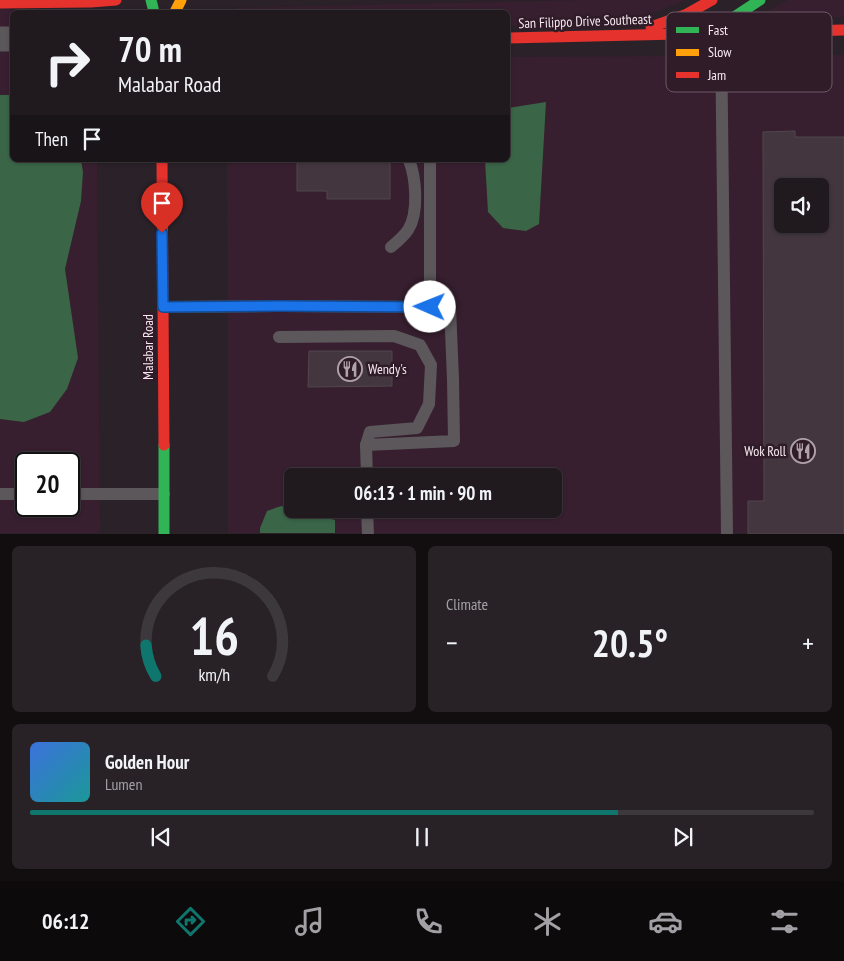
<!DOCTYPE html>
<meta charset="utf-8">
<style>
:root{--surface:#20191e;--page:#282227;--text:#f1f3f6;--muted:#a2a0a4;--line:#3d383c;--accent:#0f766e}
body{margin:0;font-family:"PT Sans Narrow",sans-serif;background:var(--page);color:var(--text);height:100vh;display:flex;flex-direction:column;font-size:19px;white-space:nowrap}
*{box-sizing:border-box;margin:0}
p{font-size:16px;color:var(--muted)}
.icon{flex:none;width:28px;height:28px;fill:none;stroke:currentColor;stroke-width:2;stroke-linecap:round;stroke-linejoin:round}
.map{position:relative;height:534px;overflow:hidden}
.details{display:flex;flex-direction:column;gap:12px;padding:12px;background:#120e10;flex:1}
.details>*{flex:none}
.guide{position:absolute;left:10px;top:10px;width:500px;height:152px;border-radius:8px;box-shadow:0 1px 4px #0004,0 0 0 1px var(--line);background:#20191e;color:var(--text);overflow:hidden}
.tools{position:absolute;left:774px;top:178px;display:grid;gap:10px}
.tools a{display:grid;place-items:center;width:55px;height:55px;border-radius:8px;background:var(--surface);box-shadow:0 1px 4px #0004,0 0 0 1px var(--line);font-size:25px}
.speed{position:absolute;left:15px;top:452px;display:flex;gap:10px;font-size:25px;font-weight:700;text-align:center}
.speed>*{display:grid;place-content:center;width:65px;height:65px;border-radius:50%;background:var(--surface);box-shadow:0 1px 4px #0004,0 0 0 1px var(--line);line-height:1}
.speed .limit{border:2px solid #111;border-radius:8px;background:#fff;color:#111}
.pin{position:absolute;display:grid;place-items:center;width:42px;height:42px;color:#fff;margin:-51px -21px;border-radius:50% 50% 50% 0;rotate:-45deg;box-shadow:0 0 5px #0007}
.pin .icon{rotate:45deg}
.me{position:absolute;width:55px;margin:-28px;rotate:271deg;stroke-linejoin:round;filter:drop-shadow(0 0 4px #0008)}
.turn{display:flex;align-items:center;gap:18px;height:105px;padding:0 25px;font-size:22px}
.turn .icon{width:65px;height:65px;stroke-width:2.5}
.turn b{display:block;font-size:35px;line-height:42px}
.then{display:flex;align-items:center;height:48px;padding:0 25px;background:#0003;gap:10px;font-size:19px}
.big{font-size:38px;font-weight:600;line-height:1.1}
.details .card{flex:1;display:flex;flex-direction:column;justify-content:center;gap:8px;min-width:0;padding:0 18px;border-radius:8px;background:var(--page)}
.details .dial{align-items:center;gap:0}
.dial svg{height:130px;overflow:visible;fill:none;stroke:var(--line);stroke-width:7;stroke-linecap:round;text-anchor:middle}
.dial text{fill:var(--text);stroke:none}
.song{display:flex;align-items:center;gap:15px}
.cover{width:60px;height:60px;border-radius:8px;background:linear-gradient(135deg,hsl(220 70% 55%),hsl(180 70% 35%))}
.played{height:5px;border-radius:2px;background:linear-gradient(90deg,var(--accent) 75%,var(--line) 75%)}
.keys{display:flex;justify-content:space-around;direction:ltr}
.heat{display:flex;justify-content:space-between;align-items:center;font-size:28px;direction:ltr}
.details .tiles{flex:1;display:grid;gap:12px;grid-template-columns:1fr 1fr}
.card:last-child{grid-column:span 2}
.trip{position:absolute;left:284px;top:468px;width:278px;height:50px;border-radius:8px;background:var(--surface);box-shadow:0 1px 4px #0004,0 0 0 1px var(--line);font-weight:600;line-height:50px;text-align:center}
.dock{display:flex;height:80px;justify-content:space-around;align-items:center;background:#0d0a0c;color:var(--muted)}
.dock .icon{width:35px;height:35px}
.dock .selected{color:var(--accent)}
.dock b{font-size:22px;color:var(--text)}
.map>svg:first-child{display:block}
.built{fill:#371f2f;fill-rule:evenodd}
.water{fill:#3a6547}
.building{fill:#43363f;stroke:#52474e;fill-rule:evenodd}
.lines{fill:none;stroke-linecap:round;stroke-linejoin:round}
.lane{stroke:#5c575a;stroke-width:12}
.street{stroke:#5c575a;stroke-width:25}
.fast{stroke:#30b455;stroke-width:11}
.slow{stroke:#ff9f0a;stroke-width:11}
.jam{stroke:#e5322d;stroke-width:11}
.route-casing{stroke:#114b97;stroke-width:12}
.route{stroke:#1a73e8;stroke-width:9}
.labels{text-anchor:middle;dominant-baseline:central;stroke-width:5;stroke-linejoin:round;paint-order:stroke}
.street-label{font-size:14px;fill:#f6e8f0;stroke:#301c29}
.poi-label{font-size:14px;fill:#f6e8f0;stroke:#301c29;text-anchor:start}
.key{fill:#301c29;stroke:#6b5965;stroke-width:1}
.key-label{font-size:14px;fill:#f6e8f0}
</style>
<div class="map">
<svg width="844" height="534" viewBox="0 0 844 534">
<rect width="100%" height="100%" fill="#2b2128"/>
<g class="built">
<path d="M0,0L12,12V160H97L100,533H0ZM26,464H69V506H26Z"/>
<polygon points="584,0 686,0 628,23 508,26 508,12 235,12 235,8"/>
<polygon points="788,0 844,0 844,17 752,19"/>
<path d="M844,55V533H228L227,160H508V57ZM782,186H820V224H782ZM292,476H552V509H292Z"/>
</g>
<g class="water">
<polygon points="0,95 12,95 12,160 81,160 83,172 81,201 65,269 78,358 67,389 50,412 24,422 0,419"/>
<polygon points="546,102 539,224 526,231 503,228 488,212 485,160 508,160 508,108"/>
<polygon points="281,506 335,520 335,533 260,533 260,528 267,511"/>
</g>
<g class="building">
<path d="M795,131V137H844V534H748V501H764L763,132ZM782,186H820V224H782Z"/>
<polygon points="297,160 390,160 390,199 327,199 327,191 297,191"/>
<polygon points="309,351 392,351 392,386 308,387"/>
</g>
<g class="lines">
<g class="lane">
<polyline points="721,33 727,534"/>
<polyline points="430,160 430,307"/>
<path d="M391,247C397,242 404,236 408,230C419,213 416,178 409,160"/>
<polyline points="163,307 279,306 438,307"/>
<polyline points="279,337 394,336 420,345 431,365 429,404 417,428 370,432 366,445 367,476"/>
<polyline points="366,445 454,441 453,379 450,307"/>
<polyline points="0,494 26,494"/>
<polyline points="69,494 164,494"/>
<polyline points="367,509 368,534"/>
</g>
<polyline class="street" points="0,39 12,39"/>
<g class="fast">
<polyline points="151,0 154,12"/>
<polyline points="721,33 734,17 760,0"/>
<polyline points="164,445 164,534"/>
</g>
<polyline class="slow" points="175,12 181,0"/>
<g class="jam">
<polyline points="0,3 91,2 116,0"/>
<polyline points="651,27 685,15 712,0"/>
<polyline points="508,38 844,30"/>
<polyline points="162,160 164,445"/>
</g>
</g>
<g class="lines">
<defs>
<polyline id="route" points="162,233 163,307 279,306 430,307"/>
</defs>
<use href="#route" class="route-casing"/>
<use href="#route" class="route"/>
</g>
<defs>
<symbol id="restaurant-ring" viewBox="-11 -11 22 22"><circle r="9.5" fill="#301c29" stroke="#afa2aa" stroke-width="1.5"/><path d="M-5-6h1v4h1v-4h1v4h1v-4h1v5L-1.5 .5V6h-2V.5L-5-1ZM5-6V6H3V1.5H1.5Q1.5-4 5-6Z" fill="#afa2aa"/></symbol>
</defs>
<g fill-rule="evenodd">
<use href="#restaurant-ring" x="336" y="355" width="28" height="28"/>
<use href="#restaurant-ring" x="789" y="437" width="28" height="28"/>
</g>
<g class="labels">
<g class="street-label">
<text transform="translate(585 21) rotate(-2)">San Filippo Drive Southeast</text>
<text transform="translate(148 347) rotate(-90)">Malabar Road</text>
</g>
<g class="poi-label">
<text x="368" y="369">Wendy's</text>
<text x="786" y="451" text-anchor="end">Wok Roll</text>
</g>
</g>
<rect x="666" y="12" width="166" height="80" rx="8" class="key"/>
<rect x="676" y="27" width="23" height="6" fill="#30b455"/>
<rect x="676" y="49" width="23" height="7" fill="#ff9f0a"/>
<rect x="676" y="72" width="23" height="6" fill="#e5322d"/>
<g class="key-label">
<text x="708" y="35">Fast</text>
<text x="708" y="57">Slow</text>
<text x="708" y="80">Jam</text>
</g>
</svg>
<div class="tools">
<a><svg class="icon" aria-label="sound" viewBox="0 0 24 24"><path d="M4 9h4l5-4v14l-5-4H4zM17 9q2 3 0 6"/></svg></a>
</div>
<div class="speed"><div class="limit">20</div></div>
<div class="pin" style="left:162px;top:233px;background:#d93025"><svg class="icon" aria-label="arrive" viewBox="0 0 24 24"><path d="M6 21V4h12l-3 4 3 4H6"/></svg></div>
<svg class="me" style="left:430px;top:307px" viewBox="-20 -20 40 40"><circle r="19" fill="#fff"/><path d="M0-13L10 11 0 6-10 11z" fill="#1a73e8"/></svg>
<div class="trip">06:13 · 1 min · 90 m</div>
<div class="guide">
<div class="turn"><svg class="icon" aria-label="right" viewBox="0 0 24 24"><path d="M7 20v-9h11M14 6l5 5-5 5"/></svg><div><b>70 m</b>Malabar Road</div></div>
<div class="then">Then<svg class="icon" aria-label="arrive" viewBox="0 0 24 24"><path d="M6 21V4h12l-3 4 3 4H6"/></svg></div>
</div>
</div>
<section class="details">
<div class="tiles">
<div class="card dial"><svg viewBox="0 0 100 80">
<path d="M14 69A42 42 0 1 1 86 69"/>
<path d="M14 69A42 42 0 0 1 8 50" stroke="#0f766e"/>
<text x="50" y="56" font-size="32" font-weight="700">16</text>
<text x="50" y="72" font-size="11">km/h</text>
</svg></div>
<div class="card"><p>Climate</p>
<div class="heat"><a>−</a><b class="big">20.5°</b><a>+</a></div>
</div>
<div class="card">
<div class="song"><i class="cover"></i><div><b>Golden Hour</b><p>Lumen</p></div></div>
<div class="played"></div>
<div class="keys"><svg class="icon" aria-label="previous" viewBox="0 0 24 24"><path d="M18 5L8 12l10 7zM5 5v14"/></svg><svg class="icon" aria-label="pause" viewBox="0 0 24 24"><path d="M8 5v14M16 5v14"/></svg><svg class="icon" aria-label="next" viewBox="0 0 24 24"><path d="M6 5l10 7-10 7zM19 5v14"/></svg></div>
</div>
</div>
</section>
<nav class="dock">
<b>06:12</b>
<svg class="icon selected" aria-label="directions" viewBox="0 0 24 24"><path d="M12 3l9 9-9 9-9-9zM9 14v-3h6M13 9l2 2-2 2"/></svg>
<svg class="icon" aria-label="music" viewBox="0 0 24 24"><path d="M9 18V5l10-2v13"/><circle cx="6" cy="18" r="3"/><circle cx="16" cy="16" r="3"/></svg>
<svg class="icon" aria-label="phone" viewBox="0 0 24 24"><path d="M5 4h4l2 5-3 2q2 4 5 5l2-3 5 2v4C11 20 4 13 5 4z"/></svg>
<svg class="icon" aria-label="climate" viewBox="0 0 24 24"><path d="M12 3v18M4 7l16 10M4 17L20 7"/></svg>
<svg class="icon" aria-label="car" viewBox="0 0 24 24"><path d="M5 17H2v-5l4-1 3-4h7l3 4 3 1v5h-3M9 17h6M6 11h13"/><circle cx="7" cy="17" r="2"/><circle cx="17" cy="17" r="2"/></svg>
<svg class="icon" aria-label="filters" viewBox="0 0 24 24"><path d="M4 7h16M4 17h16"/><circle cx="9" cy="7" r="2"/><circle cx="15" cy="17" r="2"/></svg>
</nav>
